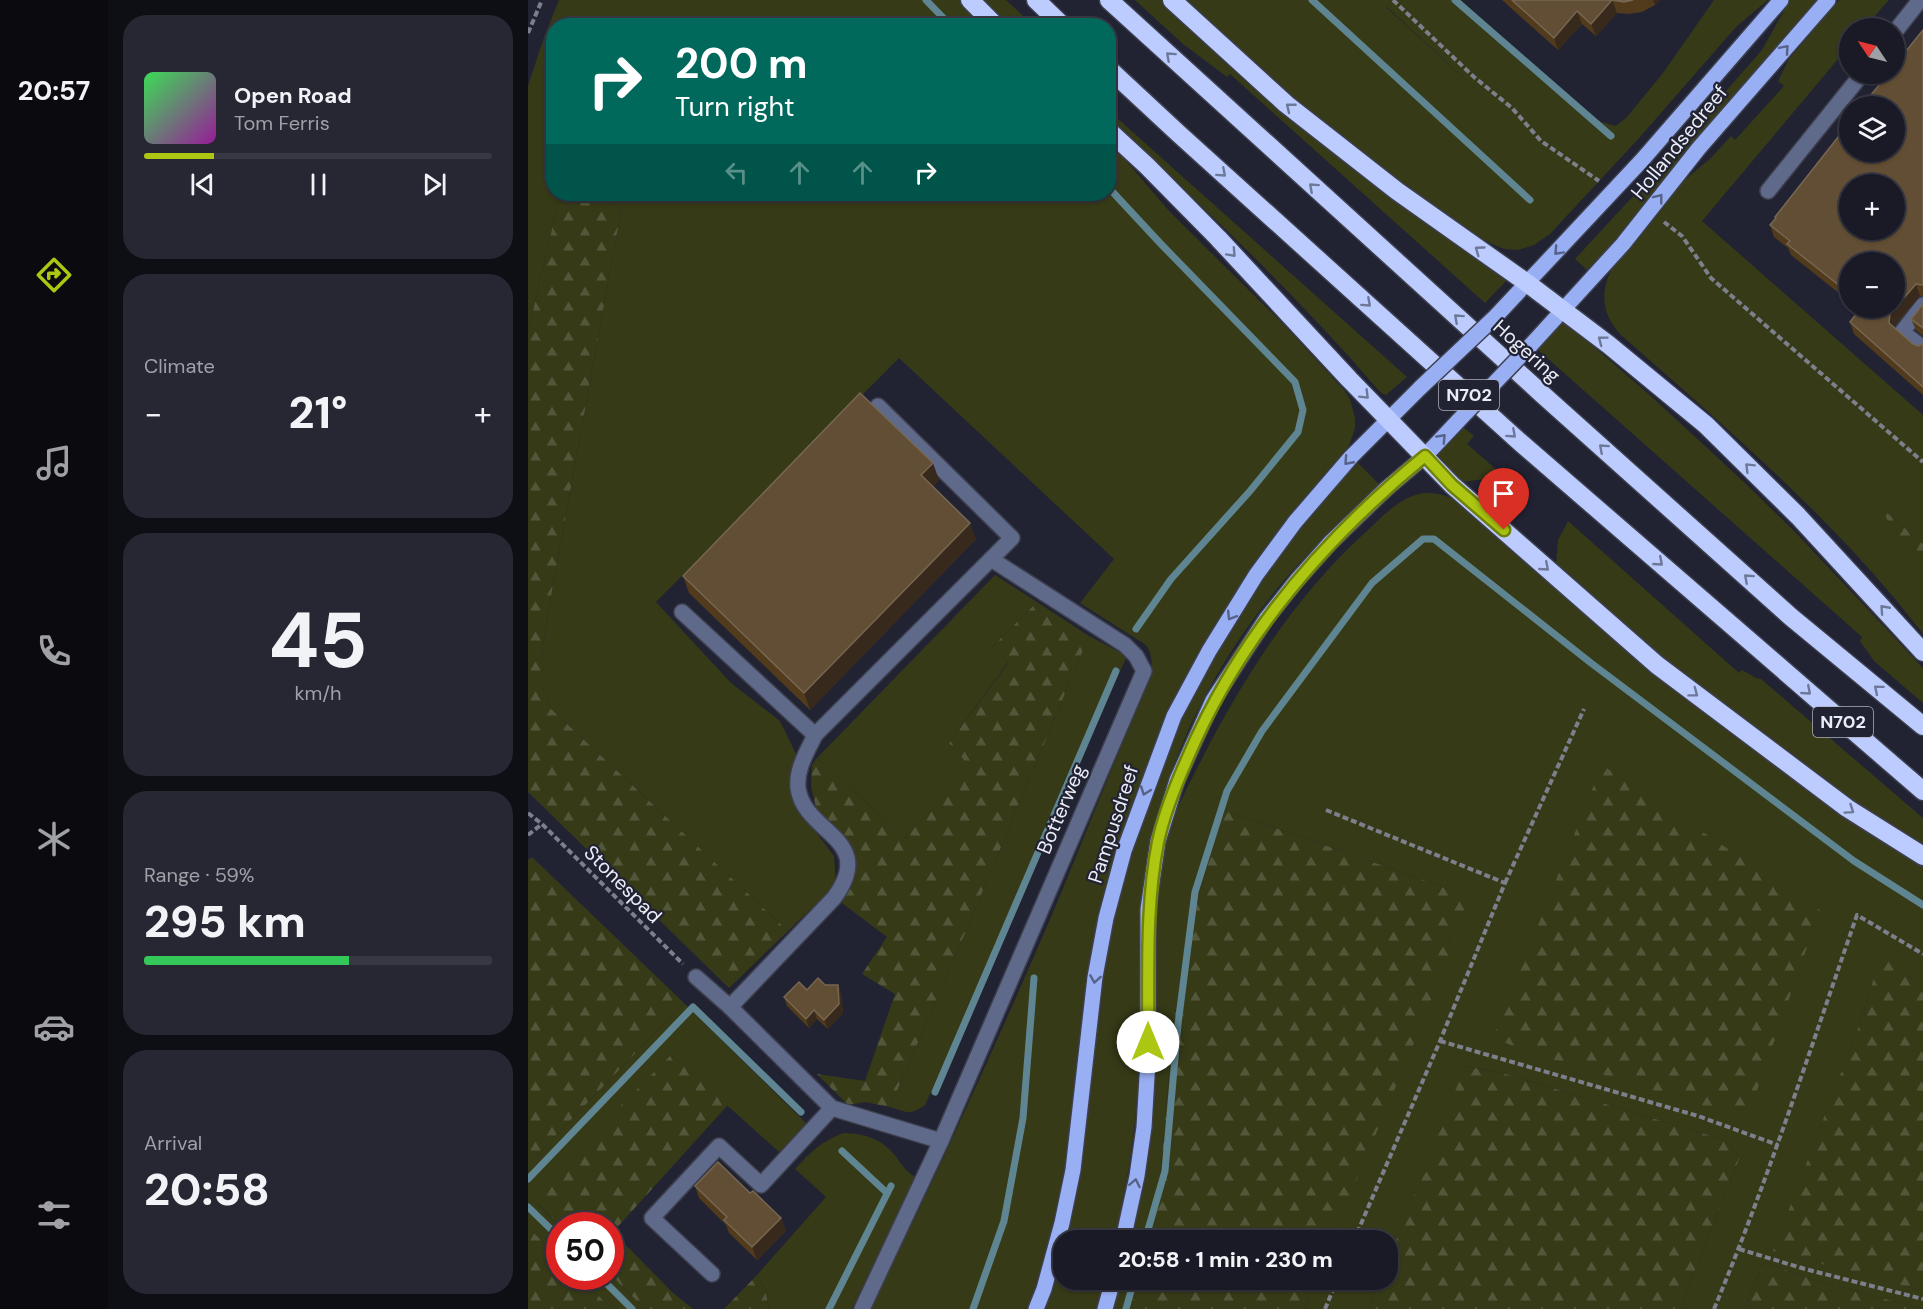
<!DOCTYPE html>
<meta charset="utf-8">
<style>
:root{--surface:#191a26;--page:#262732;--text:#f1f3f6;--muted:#9fa1a7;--line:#373843;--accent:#acc611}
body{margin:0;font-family:"DM Sans",sans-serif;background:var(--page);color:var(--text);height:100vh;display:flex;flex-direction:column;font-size:22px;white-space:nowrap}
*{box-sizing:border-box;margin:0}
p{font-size:20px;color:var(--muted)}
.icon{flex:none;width:33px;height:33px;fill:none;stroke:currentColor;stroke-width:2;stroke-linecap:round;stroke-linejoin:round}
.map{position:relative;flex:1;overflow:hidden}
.sheet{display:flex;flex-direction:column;gap:15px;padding:15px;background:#0e0e15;width:420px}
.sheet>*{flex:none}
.guide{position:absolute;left:18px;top:18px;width:570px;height:183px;border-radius:24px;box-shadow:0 2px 4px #0004,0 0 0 2px var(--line);background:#00695c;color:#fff;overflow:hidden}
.needle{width:39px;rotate:305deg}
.buttons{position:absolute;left:1311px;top:18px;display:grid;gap:12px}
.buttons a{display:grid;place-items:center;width:66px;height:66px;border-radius:50%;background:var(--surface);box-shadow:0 2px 4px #0004,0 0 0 2px var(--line);font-size:30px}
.speed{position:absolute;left:18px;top:1212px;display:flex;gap:12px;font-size:30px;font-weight:700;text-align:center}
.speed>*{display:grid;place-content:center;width:78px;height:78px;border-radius:50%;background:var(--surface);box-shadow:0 2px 4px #0004,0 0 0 2px var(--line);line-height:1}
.speed .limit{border:9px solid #d22;background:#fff;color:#111}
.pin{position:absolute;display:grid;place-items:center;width:51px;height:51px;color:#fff;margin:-62px -26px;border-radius:50% 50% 50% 0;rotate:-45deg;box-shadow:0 0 6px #0007}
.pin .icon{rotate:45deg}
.me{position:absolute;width:66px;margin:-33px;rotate:0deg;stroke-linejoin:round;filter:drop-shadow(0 0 4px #0008)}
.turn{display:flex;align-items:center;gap:21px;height:126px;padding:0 30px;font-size:27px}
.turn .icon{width:78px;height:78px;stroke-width:2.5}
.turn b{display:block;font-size:42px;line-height:51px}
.lanes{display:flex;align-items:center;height:57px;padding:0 30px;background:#0003;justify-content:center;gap:30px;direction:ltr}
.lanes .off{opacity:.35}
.big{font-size:45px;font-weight:800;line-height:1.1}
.sheet .tile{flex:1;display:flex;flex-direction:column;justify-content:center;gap:9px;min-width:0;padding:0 21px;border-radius:24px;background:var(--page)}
.sheet .dial{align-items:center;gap:0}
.dial b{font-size:78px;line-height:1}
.song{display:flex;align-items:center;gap:18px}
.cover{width:72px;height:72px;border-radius:9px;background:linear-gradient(135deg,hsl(130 70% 55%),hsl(300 70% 35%))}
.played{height:6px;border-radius:3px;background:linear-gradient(90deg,var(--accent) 20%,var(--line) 20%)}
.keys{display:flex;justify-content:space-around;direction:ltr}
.heat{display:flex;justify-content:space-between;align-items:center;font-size:33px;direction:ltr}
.charge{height:9px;border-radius:4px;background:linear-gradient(90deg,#34c759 59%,var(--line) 0)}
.trip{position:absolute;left:525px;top:1230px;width:345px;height:60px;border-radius:24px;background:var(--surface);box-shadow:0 2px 4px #0004,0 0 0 2px var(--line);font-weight:800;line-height:60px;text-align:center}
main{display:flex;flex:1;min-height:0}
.tab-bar{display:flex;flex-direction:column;width:108px;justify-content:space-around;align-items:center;background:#0a0a0f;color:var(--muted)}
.tab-bar .icon{width:42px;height:42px}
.tab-bar .on{color:var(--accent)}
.tab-bar b{font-size:27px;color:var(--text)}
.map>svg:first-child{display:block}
.grass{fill:#363a17;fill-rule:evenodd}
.forest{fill:url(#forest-firs)}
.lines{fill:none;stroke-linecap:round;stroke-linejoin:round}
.stream{stroke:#5f8592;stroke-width:7}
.minor-casing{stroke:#3d3f4e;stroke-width:18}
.major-casing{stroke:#3d3f4e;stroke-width:18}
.highway-casing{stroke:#3d3f4e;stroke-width:21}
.path{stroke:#7d7f8c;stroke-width:4;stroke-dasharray:6 3;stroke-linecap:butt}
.minor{stroke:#5f6a8a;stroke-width:15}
.major{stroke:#99aff3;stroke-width:15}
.highway{stroke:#bcccfe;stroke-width:18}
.major-bridge-casing{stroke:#3d3f4e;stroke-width:18;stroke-linecap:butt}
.major-bridge{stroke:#99aff3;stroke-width:15}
.wall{fill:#513b1c}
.shaded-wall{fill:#372a1c}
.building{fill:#624e34;stroke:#776752;stroke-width:1.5;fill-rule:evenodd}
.oneway{stroke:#576289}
.oneway2{stroke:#6e7898}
.route-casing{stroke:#70810b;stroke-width:15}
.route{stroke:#acc611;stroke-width:10}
.labels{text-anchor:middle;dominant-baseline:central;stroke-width:4.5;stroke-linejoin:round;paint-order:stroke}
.shield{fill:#212333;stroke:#aeb0bc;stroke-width:1.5}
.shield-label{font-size:18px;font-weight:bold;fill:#eaecf7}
.street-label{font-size:20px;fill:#eaecf7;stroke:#212333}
</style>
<main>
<nav class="tab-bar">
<b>20:57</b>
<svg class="icon on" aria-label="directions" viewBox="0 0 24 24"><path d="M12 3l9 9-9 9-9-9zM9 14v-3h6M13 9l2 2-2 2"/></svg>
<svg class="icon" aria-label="music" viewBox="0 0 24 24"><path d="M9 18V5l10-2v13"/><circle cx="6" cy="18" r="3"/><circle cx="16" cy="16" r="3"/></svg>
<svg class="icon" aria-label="phone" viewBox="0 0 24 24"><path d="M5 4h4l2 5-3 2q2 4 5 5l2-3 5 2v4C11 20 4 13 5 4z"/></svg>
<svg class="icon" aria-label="climate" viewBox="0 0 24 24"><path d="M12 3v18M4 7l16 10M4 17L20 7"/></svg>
<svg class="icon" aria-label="car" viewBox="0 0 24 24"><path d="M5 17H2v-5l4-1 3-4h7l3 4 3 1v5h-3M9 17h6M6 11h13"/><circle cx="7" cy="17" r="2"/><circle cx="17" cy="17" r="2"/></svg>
<svg class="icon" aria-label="filters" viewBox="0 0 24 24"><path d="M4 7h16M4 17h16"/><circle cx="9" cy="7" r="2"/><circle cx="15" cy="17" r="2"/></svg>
</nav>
<section class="sheet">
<div class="tile">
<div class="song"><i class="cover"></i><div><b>Open Road</b><p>Tom Ferris</p></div></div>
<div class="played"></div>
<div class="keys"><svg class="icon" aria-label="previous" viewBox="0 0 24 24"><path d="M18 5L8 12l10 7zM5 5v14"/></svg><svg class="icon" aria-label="pause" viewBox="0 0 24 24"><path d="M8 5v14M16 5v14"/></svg><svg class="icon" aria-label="next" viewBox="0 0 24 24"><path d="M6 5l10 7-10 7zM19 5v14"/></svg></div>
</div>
<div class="tile"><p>Climate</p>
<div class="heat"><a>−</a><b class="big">21°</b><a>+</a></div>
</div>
<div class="tile dial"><b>45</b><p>km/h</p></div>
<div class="tile"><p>Range · 59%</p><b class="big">295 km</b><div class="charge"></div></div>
<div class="tile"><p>Arrival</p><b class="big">20:58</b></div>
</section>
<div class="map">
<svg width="1395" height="1309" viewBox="0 0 1395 1309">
<defs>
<pattern id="forest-firs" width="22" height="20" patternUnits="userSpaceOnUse" patternTransform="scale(1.5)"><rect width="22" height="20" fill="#363a17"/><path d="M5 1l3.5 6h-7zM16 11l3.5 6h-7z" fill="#53573a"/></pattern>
</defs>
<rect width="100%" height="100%" fill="#212333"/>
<g class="grass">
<polygon points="31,0 431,0 457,25 26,26 26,194 32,194 0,333 0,86 16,37"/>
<polygon points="453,0 478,0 505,25 479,25"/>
<path d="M607,0H633C688,50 742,102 800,148C857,195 920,236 980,279L957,303L702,74L699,77L655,44Z"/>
<path d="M655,0H933L1059,114L1070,121L1088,126L1099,117L1135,73L1186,0H1240L1208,27L1112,137L1022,234L1006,245L990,250L976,249L955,240L907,209L789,121ZM858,7H859L962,102Z"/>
<polygon points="1262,0 1291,0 1173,133 1108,217 1060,271 1047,259 1119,181 1234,50"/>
<path d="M1311,0H1361L1336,28H1322L1321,46L1174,221L1395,415V544L1351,506L1395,574V634C1309,521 1198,428 1092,334C1073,313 1072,291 1085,266L1150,181L1153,183L1183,158L1203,136L1207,140L1256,86L1250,81L1261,59Z"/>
<path d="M580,110L879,377L858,395L853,393C769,295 676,207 581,120Z"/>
<path d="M581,141L642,212L756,325L816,390L822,399L827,418V428L821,446L778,497L624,754C614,781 603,808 595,835C576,896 563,960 554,1023C549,1054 549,1087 545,1118C539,1182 524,1250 500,1309H342C407,1180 466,1049 523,917C556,839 586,760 621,682C625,670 625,655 618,645L552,603L586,559L371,358L128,602L203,683L252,721L269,756V807L306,856L308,885L260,931L23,709L14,687V655L17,630L93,211L69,194H580Z"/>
<polygon points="1036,321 1124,397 1217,483 1269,534 1395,668 1395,703 1346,661 1332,641 1334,637 1009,349"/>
<polygon points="935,427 946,436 939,444 970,471 965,478 934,482 905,455"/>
<path d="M830,463L852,485C827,509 801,532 777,557C685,655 622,782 612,916C609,948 613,980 613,1012C613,1089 604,1165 587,1240H538C547,1200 554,1161 559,1120C565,1073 566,1026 574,980C605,787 694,603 830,463Z"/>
<path d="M896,493C907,493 917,494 926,500L1175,710L1256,772L1395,866V987L1353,956L1332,1023L1246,1251L1395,1291V1309L1280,1278L1236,1262L1216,1309H1152L1212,1157L1197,1140L978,1074L938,1066L860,1261V1240H803L942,899L910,885L696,810L665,915L646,1019L630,1201L620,1240H602L628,894C633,869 636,843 645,819C655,794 669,769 681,745C723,666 773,590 840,530C857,514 872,497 896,493Z"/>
<polygon points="1040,521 1211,673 1214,670 1228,678 1233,679 1395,818 1395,848 1278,769 1154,674 1028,565 1030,540"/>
<polygon points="467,575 509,602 464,647 481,661 421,743 444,768 377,838 289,758"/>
<path d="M561,636L599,656L397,1105C382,1116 378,1112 362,1107L441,924Z"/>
<polygon points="156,1003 281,1126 251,1152 143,1055 7,1201 31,1226 31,1258 0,1227 0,1164"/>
<path d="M315,1133C331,1133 349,1137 361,1149C372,1159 373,1169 388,1177L324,1309H241L237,1289L229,1275L298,1197L267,1169C282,1152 293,1142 315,1133Z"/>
<polygon points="535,1249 536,1280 577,1280 568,1309 516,1309"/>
<polygon points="83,1275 117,1309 84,1309 51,1277"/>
<polygon points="593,1280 610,1280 603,1309 584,1309"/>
<polygon points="788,1280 852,1280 841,1309 776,1309"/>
</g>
<g class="forest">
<polygon points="32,194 69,194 93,211 17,630 14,655 14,687 23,709 260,931 201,988 0,792 0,333"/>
<polygon points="1349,504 1395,544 1395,574"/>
<polygon points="509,602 561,636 441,924 362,1107 337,1102 320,1105 289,1074 337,1081 367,994 334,974 359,937 314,903 325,879 322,848 289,812 283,786 284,765 289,758 377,838 443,768 421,743 481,662 464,647"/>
<polygon points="1074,765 1292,910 1219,1119 998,1051 965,1038"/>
<polygon points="696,810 910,885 943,899 884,1048 803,1240 620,1240 630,1201 646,1019 665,915"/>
<polygon points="4,857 156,1003 0,1164 0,860"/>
<polygon points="1353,955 1395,987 1395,1291 1245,1251 1332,1023"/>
<polygon points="143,1055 200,1105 85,1232 144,1292 165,1309 117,1309 83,1275 82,1226 32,1226 7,1201 7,1192"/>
<polygon points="937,1066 978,1074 1197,1140 1212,1157 1152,1309 841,1309 852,1280 860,1280 860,1261"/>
<polygon points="0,1227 31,1258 32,1276 51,1277 84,1309 0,1309"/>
<polygon points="1236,1262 1280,1278 1395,1309 1216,1309"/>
<polygon points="229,1275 237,1289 241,1309 196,1309"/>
<polygon points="610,1280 788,1280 776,1309 603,1309"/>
</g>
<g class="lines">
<g class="stream">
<polyline points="398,0 423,26"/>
<polyline points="784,0 1002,200"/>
<polyline points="927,0 1083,136"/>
<polyline points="580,187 632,243 767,382 775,410 770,432 722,491 643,579 608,629"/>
<polyline points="407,1092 588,671"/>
<polyline points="314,1151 359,1193"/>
<polyline points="0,1179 165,1007 273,1112"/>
<polyline points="0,1207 32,1238"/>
<polyline points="617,1240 637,1171 650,1024 667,892 699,791 734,731 844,583 895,539 906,539 1063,663 1326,861 1395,905"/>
<polyline points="71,1276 104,1309"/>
<polyline points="301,1309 363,1186"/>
<polyline points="445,1309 476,1221 495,1118 506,978"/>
<polyline points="598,1309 606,1280"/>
</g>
<defs>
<g id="minor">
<polyline points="1366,33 1392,0"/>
<polyline points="1240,191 1334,74"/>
<polyline points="1395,305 1374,332 1395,348"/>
<polyline points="154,612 287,735"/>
<polyline points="168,977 202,1007 304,1108 413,1141 334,1309"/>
<path d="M202,1007L306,898C350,838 276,834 270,788C268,769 279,752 287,735L484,538L350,406"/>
<polyline points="413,1141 616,671 608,656 597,645 463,559"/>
<polyline points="184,1274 124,1218 191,1146 233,1185 304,1108"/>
</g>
<g id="major">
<polyline points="968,316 1115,159 1253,0"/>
<polyline points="1002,346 1095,244 1171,148 1300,0"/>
<polyline points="595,1240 609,1176 616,1127 620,1060 620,909 630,841 649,780 685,700 738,619 769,580 802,543 858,489 897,456 931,420"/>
<polyline points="508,1309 516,1289 534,1223 545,1170 567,977 578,918 596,851 646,716 681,651 728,575 767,522 823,457 893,387"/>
<polyline points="577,1309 585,1280"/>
</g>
<g id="highway">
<polyline points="442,0 468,26"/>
<polyline points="508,0 535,26"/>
<polyline points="581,0 1014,394 1263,617 1395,726"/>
<polyline points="644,0 758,104 869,191 999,283 1081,345 1178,425 1270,516 1395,652"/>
<polyline points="580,68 651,134 993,443 1395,791"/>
<polyline points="580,130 619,166 690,238 821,379 924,485 1129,665 1319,808 1395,856"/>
</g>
</defs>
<use href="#minor" class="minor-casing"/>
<use href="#major" class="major-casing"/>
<use href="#highway" class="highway-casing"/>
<g class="path">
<polyline points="865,0 946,77 984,108 1013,141 1071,181"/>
<polyline points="0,33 14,0"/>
<polyline points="1136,222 1154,236 1183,278 1395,462"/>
<polyline points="798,810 977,883 912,1041 826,1240"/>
<polyline points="0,813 14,824 155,964"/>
<polyline points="0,835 14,824"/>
<polyline points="977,883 1056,709"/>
<polyline points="912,1041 1170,1116 1250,1145"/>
<polyline points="1211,1249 1277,1269 1395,1299"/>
<polyline points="797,1309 809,1280"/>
<path d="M1186,1309C1240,1180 1283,1047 1329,915L1395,954"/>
</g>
<use href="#minor" class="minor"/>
<use href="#major" class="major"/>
<use href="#highway" class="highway"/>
<defs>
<g id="major-bridge">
<polyline points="893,387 968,316"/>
<polyline points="931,420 1002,346"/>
</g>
</defs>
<use href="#major-bridge" class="major-bridge-casing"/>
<use href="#major-bridge" class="major-bridge"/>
</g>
<g class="wall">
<polygon points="974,0 1132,0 1127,5 1114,12 1100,14 1089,13 1068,36 1054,24 1030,50"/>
<polygon points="1395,30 1395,296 1392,296 1366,326 1366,328 1385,344 1390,346 1395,344 1395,395 1326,334 1322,322 1332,310 1329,308 1366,308 1322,262 1322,302 1263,255 1260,248 1246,237 1242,225 1247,219 1247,217"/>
<polygon points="1395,304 1395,336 1388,330 1383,319"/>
<polygon points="411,480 405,487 448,539 282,710 161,593 155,576"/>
<polygon points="297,985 310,985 313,993 315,1013 300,1029 289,1019 281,1028 259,1006 256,997"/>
<polygon points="167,1186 222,1193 253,1218 258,1231 229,1260 201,1233 198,1225 171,1198"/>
</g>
<g class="shaded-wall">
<polygon points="1084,0 1089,13 1068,36 1063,24"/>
<polygon points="1125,0 1132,0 1127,5"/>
<polygon points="1049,11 1054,24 1030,50 1026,38"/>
<polygon points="1388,284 1392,296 1366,326 1365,335 1361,323 1362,314"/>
<polygon points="405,463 411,480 400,492 393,475"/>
<polygon points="442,523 448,539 282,710 276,693"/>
<polygon points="310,985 313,993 315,1013 300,1029 296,1020"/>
<polygon points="286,1010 289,1019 281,1028 278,1019"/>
<polygon points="253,1218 258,1231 229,1260 224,1247"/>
</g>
<g class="building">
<polygon points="984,0 1105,0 1096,2 1084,0 1063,24 1049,11 1026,38"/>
<path d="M1395,30V285L1388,284L1362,314L1361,323L1385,344L1390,346L1395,344V387L1322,322L1333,308H1366V262H1322V294L1259,244L1262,241L1242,225L1248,218L1247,217L1322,122V152H1366V106H1334L1360,74H1366V66ZM1322,184H1366V230H1322Z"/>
<polygon points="1395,304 1395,328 1383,319"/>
<polygon points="332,393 405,463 393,475 442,523 276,693 155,576"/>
<polygon points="290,978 297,985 310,985 311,1004 296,1020 286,1010 278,1019 256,997 271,982 279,990"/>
<polygon points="190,1162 222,1193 225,1191 253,1218 224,1247 196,1220 199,1217 167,1186"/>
</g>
<defs><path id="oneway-chevron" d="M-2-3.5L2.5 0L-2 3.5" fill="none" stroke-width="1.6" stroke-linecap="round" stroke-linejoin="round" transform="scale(1.5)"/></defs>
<g class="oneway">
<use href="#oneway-chevron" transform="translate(1257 49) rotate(-49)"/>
<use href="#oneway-chevron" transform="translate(1131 198) rotate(-52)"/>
<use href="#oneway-chevron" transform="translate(1030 251) rotate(133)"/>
<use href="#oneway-chevron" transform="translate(914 438) rotate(-47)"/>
<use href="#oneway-chevron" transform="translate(820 461) rotate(132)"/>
<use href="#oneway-chevron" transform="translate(703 616) rotate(122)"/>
<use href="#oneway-chevron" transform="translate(617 791) rotate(110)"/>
<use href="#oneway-chevron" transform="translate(567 979) rotate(99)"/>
<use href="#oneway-chevron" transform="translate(607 1183) rotate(-79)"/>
</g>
<g class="oneway2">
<use href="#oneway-chevron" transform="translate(642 56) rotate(-138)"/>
<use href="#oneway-chevron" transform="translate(762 107) rotate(-141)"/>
<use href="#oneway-chevron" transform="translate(694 173) rotate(42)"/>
<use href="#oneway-chevron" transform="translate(785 187) rotate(-138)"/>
<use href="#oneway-chevron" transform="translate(951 250) rotate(-144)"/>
<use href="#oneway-chevron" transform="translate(704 253) rotate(47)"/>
<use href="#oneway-chevron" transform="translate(839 303) rotate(42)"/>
<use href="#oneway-chevron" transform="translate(930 318) rotate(-138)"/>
<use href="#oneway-chevron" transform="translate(1074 340) rotate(-143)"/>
<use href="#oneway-chevron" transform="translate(837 395) rotate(45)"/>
<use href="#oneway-chevron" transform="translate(984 434) rotate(42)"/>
<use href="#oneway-chevron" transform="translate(1075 448) rotate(-138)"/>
<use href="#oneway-chevron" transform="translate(1221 467) rotate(-135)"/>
<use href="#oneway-chevron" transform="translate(1131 562) rotate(41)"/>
<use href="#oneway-chevron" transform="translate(1017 567) rotate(41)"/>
<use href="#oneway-chevron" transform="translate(1220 578) rotate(-138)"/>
<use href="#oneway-chevron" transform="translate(1356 609) rotate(-132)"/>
<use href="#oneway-chevron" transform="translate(1350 689) rotate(-140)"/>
<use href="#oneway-chevron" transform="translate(1279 691) rotate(41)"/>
<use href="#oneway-chevron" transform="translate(1166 693) rotate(37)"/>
<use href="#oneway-chevron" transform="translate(1322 810) rotate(34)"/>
</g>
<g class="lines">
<defs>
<path id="route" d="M620,1042C621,975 617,908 630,842C636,813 648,784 660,757C711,637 797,538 897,456L924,485L976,530"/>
</defs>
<use href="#route" class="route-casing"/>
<use href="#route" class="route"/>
</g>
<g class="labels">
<g class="shield">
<rect x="911" y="380" width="60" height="30" rx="4.5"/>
<rect x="1285" y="707" width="60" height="30" rx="4.5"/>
</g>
<g class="shield-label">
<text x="941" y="395">N702</text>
<text x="1315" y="722">N702</text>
</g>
<g class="street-label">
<text transform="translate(1151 142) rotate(-51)">Hollandsedreef</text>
<text transform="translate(999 351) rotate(42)">Hogering</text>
<text transform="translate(533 809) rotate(-67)">Botterweg</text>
<text transform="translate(585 824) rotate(-72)">Pampusdreef</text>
<text transform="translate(95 884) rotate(45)">Stonespad</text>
</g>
</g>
</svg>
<div class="buttons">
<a><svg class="needle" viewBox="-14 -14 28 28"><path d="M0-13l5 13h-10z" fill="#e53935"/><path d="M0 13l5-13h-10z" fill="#9fa1a7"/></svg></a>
<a><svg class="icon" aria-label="layers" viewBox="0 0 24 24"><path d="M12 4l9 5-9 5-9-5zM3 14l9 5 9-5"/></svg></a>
<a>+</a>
<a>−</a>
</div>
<div class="speed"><div class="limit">50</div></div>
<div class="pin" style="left:976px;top:530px;background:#d93025"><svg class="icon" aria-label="arrive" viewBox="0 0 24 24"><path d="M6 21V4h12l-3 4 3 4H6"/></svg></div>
<svg class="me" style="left:620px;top:1042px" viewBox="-20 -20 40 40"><circle r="19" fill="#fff"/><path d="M0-13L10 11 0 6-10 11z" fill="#acc611"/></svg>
<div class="trip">20:58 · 1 min · 230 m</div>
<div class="guide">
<div class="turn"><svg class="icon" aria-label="right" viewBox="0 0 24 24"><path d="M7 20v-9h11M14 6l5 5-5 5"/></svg><div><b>200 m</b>Turn right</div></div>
<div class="lanes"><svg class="icon off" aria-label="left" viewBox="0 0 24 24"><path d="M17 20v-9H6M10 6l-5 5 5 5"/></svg><svg class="icon off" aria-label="ahead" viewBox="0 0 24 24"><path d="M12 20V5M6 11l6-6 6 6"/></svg><svg class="icon off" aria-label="ahead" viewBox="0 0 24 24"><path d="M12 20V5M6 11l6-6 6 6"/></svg><svg class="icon" aria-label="right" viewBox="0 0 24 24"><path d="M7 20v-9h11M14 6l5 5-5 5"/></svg></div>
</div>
</div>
</main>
